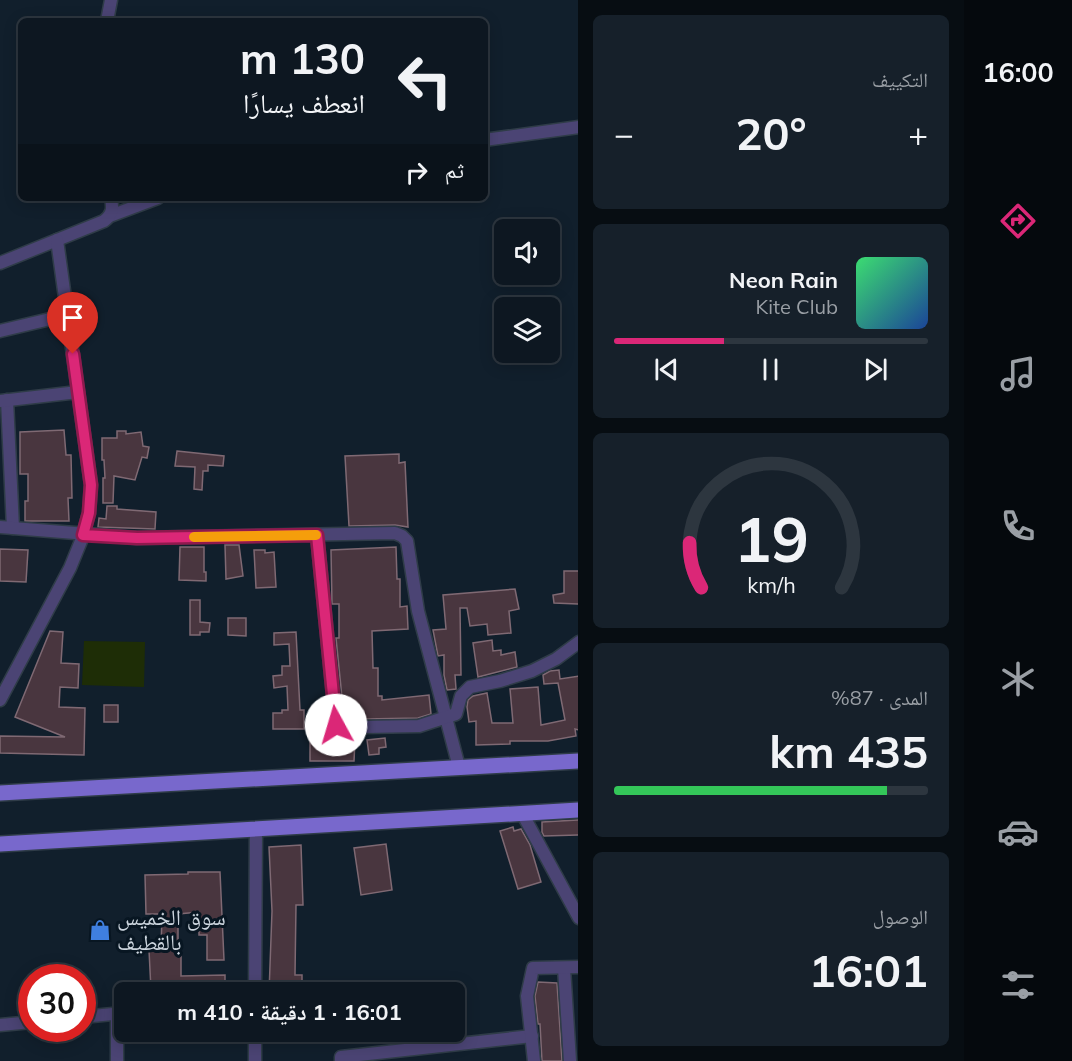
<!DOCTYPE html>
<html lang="ar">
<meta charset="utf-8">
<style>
:root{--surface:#0d1721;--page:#16202a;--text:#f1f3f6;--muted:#9a9fa5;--line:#2d363f;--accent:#db2777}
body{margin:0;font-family:Mulish,"Noto Naskh Arabic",sans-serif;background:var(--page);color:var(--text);direction:rtl;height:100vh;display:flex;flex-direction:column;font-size:22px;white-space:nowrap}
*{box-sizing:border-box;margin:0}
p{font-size:20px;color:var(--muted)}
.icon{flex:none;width:33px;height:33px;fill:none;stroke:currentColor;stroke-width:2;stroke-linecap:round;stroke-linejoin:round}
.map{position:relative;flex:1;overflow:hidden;direction:ltr}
.panel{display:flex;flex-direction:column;gap:15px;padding:15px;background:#070d12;width:386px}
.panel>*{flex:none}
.top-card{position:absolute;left:18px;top:18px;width:470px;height:183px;border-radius:9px;box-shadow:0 3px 15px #0003,0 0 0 2px var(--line);direction:rtl;background:#0d1721;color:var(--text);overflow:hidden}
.tools{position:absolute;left:494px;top:219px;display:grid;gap:12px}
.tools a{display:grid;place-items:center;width:66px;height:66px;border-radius:9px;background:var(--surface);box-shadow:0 3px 15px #0003,0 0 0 2px var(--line);font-size:30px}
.speed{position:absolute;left:18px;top:964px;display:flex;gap:12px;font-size:30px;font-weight:700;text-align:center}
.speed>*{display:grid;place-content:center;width:78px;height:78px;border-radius:50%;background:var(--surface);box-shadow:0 3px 15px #0003,0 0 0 2px var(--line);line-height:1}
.speed .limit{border:9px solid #d22;background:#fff;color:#111}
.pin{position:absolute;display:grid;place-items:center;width:51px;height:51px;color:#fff;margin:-62px -26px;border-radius:50% 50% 50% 0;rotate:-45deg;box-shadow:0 0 6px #0007}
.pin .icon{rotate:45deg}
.me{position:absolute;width:66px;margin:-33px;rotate:354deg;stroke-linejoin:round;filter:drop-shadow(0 0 4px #0008)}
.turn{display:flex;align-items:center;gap:21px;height:126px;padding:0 24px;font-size:27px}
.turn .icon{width:78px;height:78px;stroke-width:2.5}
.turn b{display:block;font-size:42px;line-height:51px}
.then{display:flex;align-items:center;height:57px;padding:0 24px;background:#0003;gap:12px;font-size:22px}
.big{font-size:45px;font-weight:700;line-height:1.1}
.panel .widget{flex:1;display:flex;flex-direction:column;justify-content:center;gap:9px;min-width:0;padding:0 21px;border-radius:9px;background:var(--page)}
.panel .dial{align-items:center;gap:0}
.dial svg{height:156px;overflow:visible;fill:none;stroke:var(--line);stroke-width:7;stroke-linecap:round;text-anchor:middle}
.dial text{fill:var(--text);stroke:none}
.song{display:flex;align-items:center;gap:18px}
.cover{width:72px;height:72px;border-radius:9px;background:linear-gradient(135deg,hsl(140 70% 55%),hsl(220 70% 35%))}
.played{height:6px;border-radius:3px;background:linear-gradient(90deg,var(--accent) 35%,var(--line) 35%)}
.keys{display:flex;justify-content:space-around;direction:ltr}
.heat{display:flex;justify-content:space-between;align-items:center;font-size:33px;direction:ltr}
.charge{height:9px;border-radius:4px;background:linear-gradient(90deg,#34c759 87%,var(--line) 0)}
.trip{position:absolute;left:114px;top:982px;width:351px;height:60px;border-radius:9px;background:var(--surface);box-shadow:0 3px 15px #0003,0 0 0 2px var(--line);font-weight:700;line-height:60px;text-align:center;direction:rtl}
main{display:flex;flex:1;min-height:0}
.tab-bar{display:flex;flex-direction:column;width:108px;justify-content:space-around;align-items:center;background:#05090d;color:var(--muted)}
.tab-bar .icon{width:42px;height:42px}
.tab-bar .on{color:var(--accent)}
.tab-bar b{font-size:27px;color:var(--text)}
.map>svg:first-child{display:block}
.green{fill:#1e2d06}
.building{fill:#49363f;stroke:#7f6973;stroke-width:1.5}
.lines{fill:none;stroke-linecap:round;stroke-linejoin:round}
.minor-casing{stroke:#2f3c48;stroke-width:15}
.major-casing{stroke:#2f3c48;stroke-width:18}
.minor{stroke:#4b4474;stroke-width:12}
.major{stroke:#7868cc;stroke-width:15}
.route-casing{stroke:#8e194d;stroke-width:15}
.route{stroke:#db2777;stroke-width:10}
.slow{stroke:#f59e0b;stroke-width:10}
.labels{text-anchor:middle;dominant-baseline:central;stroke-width:6;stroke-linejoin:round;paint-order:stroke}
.poi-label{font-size:22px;fill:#cbd4dd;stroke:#081622;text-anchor:start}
</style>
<main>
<nav class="tab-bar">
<b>16:00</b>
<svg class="icon on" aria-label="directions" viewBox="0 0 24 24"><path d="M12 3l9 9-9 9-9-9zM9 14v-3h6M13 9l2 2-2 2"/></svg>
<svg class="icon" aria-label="music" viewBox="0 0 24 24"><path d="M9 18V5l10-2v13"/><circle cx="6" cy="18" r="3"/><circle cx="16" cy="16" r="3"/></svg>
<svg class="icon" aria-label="phone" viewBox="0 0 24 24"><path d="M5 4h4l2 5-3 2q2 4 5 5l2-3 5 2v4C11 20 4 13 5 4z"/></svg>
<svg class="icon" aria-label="climate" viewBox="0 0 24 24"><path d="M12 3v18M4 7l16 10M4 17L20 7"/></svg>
<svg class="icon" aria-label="car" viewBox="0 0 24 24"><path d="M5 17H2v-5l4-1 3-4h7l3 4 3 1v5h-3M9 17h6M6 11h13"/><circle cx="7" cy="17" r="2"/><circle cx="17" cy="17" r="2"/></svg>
<svg class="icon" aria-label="filters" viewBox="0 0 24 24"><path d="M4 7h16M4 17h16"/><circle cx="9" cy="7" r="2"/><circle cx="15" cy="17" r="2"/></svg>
</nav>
<section class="panel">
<div class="widget"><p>التكييف</p>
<div class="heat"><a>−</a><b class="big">20°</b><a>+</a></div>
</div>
<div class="widget">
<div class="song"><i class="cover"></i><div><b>Neon Rain</b><p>Kite Club</p></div></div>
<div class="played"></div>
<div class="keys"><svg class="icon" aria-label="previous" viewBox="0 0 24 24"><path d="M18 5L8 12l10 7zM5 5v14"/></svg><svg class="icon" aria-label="pause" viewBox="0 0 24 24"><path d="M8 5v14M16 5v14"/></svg><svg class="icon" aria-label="next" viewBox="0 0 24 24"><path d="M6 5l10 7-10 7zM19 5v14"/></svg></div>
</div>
<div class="widget dial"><svg viewBox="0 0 100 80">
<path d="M14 69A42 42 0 1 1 86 69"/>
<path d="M14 69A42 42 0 0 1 8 46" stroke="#db2777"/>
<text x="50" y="56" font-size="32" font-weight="700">19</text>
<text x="50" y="72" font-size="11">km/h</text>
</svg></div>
<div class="widget"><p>المدى · 87%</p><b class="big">435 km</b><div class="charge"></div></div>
<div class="widget"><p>الوصول</p><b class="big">16:01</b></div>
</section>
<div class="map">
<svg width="579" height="1061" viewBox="0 0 579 1061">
<rect width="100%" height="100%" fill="#111f2c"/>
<polygon class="green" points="84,641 145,642 144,687 82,685"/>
<g class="building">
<polygon points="64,430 66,455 71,455 72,498 68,498 69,521 25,521 25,501 28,501 28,474 20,474 20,432"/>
<polygon points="117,431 126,431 126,434 141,432 143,446 149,447 147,458 142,457 135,480 114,476 113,503 103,503 103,478 105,478 104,460 102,460 102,438 117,438"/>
<polygon points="177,451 224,456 223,466 208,465 208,471 203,471 202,490 194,489 195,467 175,466"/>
<polygon points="399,454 399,463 405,462 408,527 395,525 349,526 345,456"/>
<polygon points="107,506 117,506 117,509 156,512 155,529 98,527 99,518 106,519"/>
<polygon points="225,545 239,545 243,576 226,579"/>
<polygon points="180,547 204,547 204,572 206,572 206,581 179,580"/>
<polygon points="396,547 397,579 400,579 400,607 407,606 408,629 372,631 373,668 378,668 378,696 382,696 382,700 429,695 431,714 418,718 365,719 364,711 355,711 355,718 344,717 336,638 339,638 339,604 332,604 331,550"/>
<polygon points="0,549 28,550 26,582 0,581"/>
<polygon points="254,550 265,550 265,553 274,552 276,587 256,588"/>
<polygon points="564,571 579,571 579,604 554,603 553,595 564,593"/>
<polygon points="515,589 519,609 509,611 511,633 488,635 487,624 470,626 467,608 460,608 461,675 455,675 456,689 447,690 444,675 444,655 438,656 433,630 446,629 443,595"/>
<polygon points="190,600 200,600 200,622 210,623 209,632 200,632 200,635 190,635"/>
<polygon points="228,618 246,618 246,636 228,635"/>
<polygon points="50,631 63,632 61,663 79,664 78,688 60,687 59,707 85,708 84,755 0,753 0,736 65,737 15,717"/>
<polygon points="296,632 300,710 304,710 304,729 273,729 273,713 282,713 282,710 288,710 287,686 274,688 273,676 282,675 282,666 290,666 289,644 274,645 274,633"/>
<polygon points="492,640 493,651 501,650 501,655 515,652 517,667 478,677 473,643"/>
<polygon points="559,670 560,679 579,676 579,730 575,729 576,736 548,741 510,741 510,744 476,745 476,721 469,722 467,707 468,700 473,696 487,693 492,723 513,723 510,689 538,687 541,725 565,720 558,683 544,684 543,675 550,671"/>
<rect x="104" y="705" width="14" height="17"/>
<polygon points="385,738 386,747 379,748 379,754 369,755 367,740"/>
<polygon points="310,739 355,740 354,761 310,761"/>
<polygon points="579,820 579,835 544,836 542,832 542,822"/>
<polygon points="513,827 514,831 521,829 530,845 541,882 518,889 500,831"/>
<polygon points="386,844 392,890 361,895 354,848"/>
<polygon points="301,845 303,905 296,905 295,975 302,975 302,993 269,993 272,911 269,847"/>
<polygon points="188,872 220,872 224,960 207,960 207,935 199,935 199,912 178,914 178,951 181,951 181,976 225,975 225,986 182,988 182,990 151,990 149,950 161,950 162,914 146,914 145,875 188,874"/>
<polygon points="538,982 557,983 562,1061 542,1061 540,1024 538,1024 535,996"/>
</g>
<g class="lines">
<defs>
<g id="minor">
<polyline points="107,21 111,0"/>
<polyline points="484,140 579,127"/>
<polyline points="110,216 158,198"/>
<path d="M0,263L104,221C113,214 113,208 111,198"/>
<polyline points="0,331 67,315"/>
<polyline points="7,400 13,528"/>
<polyline points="0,401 78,392"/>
<polyline points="0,527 137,538 395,533 402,536 407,541 418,611 459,767"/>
<polyline points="317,535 336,725 364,727 419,726 456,714 461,696 470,687 500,681 532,671 556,659 579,642"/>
<polyline points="0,700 70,568 81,541 89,513 91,485 57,240"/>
<polyline points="522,813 579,918"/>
<polyline points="564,968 570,1061"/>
<polyline points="255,993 256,829"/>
<polyline points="82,1017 123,1013"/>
<polyline points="0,1025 32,1022"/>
<polyline points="117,1061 117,1013"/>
<polyline points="255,1061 255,1032"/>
<polyline points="341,1061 341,1057 532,1036"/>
<polyline points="534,1061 527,996 533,968 579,967"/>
</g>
<g id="major">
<polyline points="0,793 579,761"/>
<polyline points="0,844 579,810"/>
</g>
</defs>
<use href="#minor" class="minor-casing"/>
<use href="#major" class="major-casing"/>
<use href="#minor" class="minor"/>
<use href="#major" class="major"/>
</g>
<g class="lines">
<defs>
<polyline id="route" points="73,354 91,485 89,513 83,535 137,538 317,535 336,725"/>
</defs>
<use href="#route" class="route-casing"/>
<use href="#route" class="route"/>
<polyline class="slow" points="194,537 316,535"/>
</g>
<defs>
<symbol id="shop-bare" viewBox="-9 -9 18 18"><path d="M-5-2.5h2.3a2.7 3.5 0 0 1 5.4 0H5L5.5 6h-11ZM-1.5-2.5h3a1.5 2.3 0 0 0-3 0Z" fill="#3f7fe0" stroke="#081622" stroke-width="2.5" paint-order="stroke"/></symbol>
</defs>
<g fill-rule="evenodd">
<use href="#shop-bare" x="85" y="915" width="30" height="30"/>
</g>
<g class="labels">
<g class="poi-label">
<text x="117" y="917">سوق الخميس<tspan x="117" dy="25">بالقطيف</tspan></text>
</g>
</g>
</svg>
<div class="tools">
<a><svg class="icon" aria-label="sound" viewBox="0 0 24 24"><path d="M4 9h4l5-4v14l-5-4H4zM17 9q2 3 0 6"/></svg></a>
<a><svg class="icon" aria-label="layers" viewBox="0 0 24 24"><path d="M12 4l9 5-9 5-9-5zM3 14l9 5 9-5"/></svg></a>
</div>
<div class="speed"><div class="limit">30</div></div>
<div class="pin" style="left:73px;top:354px;background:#d93025"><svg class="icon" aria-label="arrive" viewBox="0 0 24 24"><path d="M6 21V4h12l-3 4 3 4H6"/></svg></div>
<svg class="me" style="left:336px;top:725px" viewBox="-20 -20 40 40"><circle r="19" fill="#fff"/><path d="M0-13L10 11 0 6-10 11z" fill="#db2777"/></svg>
<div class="trip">16:01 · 1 دقيقة · 410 m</div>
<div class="top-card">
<div class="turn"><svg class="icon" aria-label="left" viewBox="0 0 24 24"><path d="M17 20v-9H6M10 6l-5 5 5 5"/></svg><div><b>130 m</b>انعطف يسارًا</div></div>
<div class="then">ثم<svg class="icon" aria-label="right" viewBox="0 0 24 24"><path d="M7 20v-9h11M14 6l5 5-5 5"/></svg></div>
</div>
</div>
</main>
